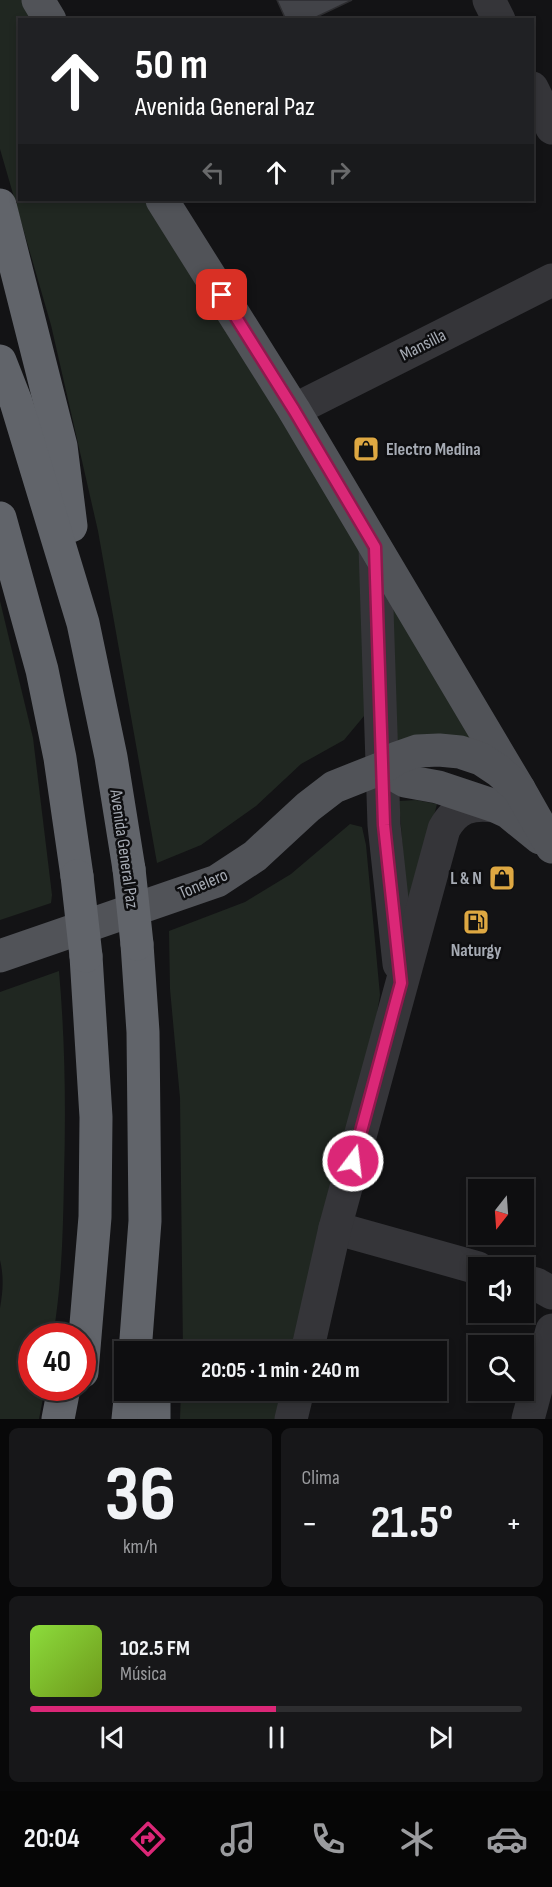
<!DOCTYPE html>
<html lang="es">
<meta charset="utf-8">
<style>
:root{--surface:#0e0e10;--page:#171719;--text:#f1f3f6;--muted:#9b9c9f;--line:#2e2e30;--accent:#db2777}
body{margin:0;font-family:"Sofia Sans Condensed",sans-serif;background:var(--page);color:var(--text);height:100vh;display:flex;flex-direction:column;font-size:22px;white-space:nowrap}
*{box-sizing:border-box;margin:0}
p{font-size:20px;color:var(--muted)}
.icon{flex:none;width:33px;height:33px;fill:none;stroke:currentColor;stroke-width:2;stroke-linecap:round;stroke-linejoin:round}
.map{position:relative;height:1419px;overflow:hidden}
.sheet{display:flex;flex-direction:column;gap:9px;padding:9px;background:#080809;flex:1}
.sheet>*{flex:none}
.banner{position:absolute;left:18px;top:18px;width:516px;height:183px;border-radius:0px;box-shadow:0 3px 9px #0003,0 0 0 2px var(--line);background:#202124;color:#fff;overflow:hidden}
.needle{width:39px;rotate:197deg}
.fabs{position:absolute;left:468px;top:1179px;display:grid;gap:12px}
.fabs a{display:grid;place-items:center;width:66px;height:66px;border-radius:0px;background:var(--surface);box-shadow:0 3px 9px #0003,0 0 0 2px var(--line);font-size:30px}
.speed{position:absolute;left:18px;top:1323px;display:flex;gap:12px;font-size:30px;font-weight:700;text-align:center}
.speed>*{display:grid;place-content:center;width:78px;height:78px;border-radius:50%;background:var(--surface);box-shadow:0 3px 9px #0003,0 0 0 2px var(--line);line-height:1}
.speed .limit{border:9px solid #d22;background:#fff;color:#111}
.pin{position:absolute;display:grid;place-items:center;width:51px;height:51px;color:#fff;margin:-26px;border-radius:12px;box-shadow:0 3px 9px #0006}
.me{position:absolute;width:66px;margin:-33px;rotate:15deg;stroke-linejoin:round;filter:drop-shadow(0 0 4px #0008)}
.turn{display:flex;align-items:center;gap:21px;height:126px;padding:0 18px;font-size:27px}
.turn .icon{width:78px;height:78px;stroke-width:2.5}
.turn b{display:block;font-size:42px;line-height:51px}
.lanes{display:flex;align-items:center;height:57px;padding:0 18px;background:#0003;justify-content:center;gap:30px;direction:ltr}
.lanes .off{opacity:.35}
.big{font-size:45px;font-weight:700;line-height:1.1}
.sheet .widget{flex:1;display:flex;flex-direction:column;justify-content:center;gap:9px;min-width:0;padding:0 21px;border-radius:9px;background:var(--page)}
.sheet .dial{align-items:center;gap:0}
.dial b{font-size:78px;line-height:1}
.song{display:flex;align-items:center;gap:18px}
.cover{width:72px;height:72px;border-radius:9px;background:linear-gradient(135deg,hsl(90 70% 55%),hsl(80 70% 35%))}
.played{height:6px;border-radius:3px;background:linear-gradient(90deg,var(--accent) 50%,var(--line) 50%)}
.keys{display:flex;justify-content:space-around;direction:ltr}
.heat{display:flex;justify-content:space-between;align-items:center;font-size:33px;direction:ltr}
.sheet .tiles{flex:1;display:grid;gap:9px;grid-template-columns:1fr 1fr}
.widget:last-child{grid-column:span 2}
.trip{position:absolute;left:114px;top:1341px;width:333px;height:60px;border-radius:0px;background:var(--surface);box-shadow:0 3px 9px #0003,0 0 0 2px var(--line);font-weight:700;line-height:60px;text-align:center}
.menu{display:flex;height:96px;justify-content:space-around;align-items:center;background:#060606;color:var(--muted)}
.menu .icon{width:42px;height:42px}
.menu .on{color:var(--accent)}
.menu b{font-size:27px;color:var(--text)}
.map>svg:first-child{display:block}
.green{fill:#202721}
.building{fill:#424348;stroke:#2d2d30;stroke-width:1.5}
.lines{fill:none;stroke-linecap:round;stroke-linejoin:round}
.minor{stroke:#353539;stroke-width:33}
.major{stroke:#515358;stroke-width:33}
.highway{stroke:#61646a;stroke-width:33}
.highway-bridge{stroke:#61646a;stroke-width:33}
.route-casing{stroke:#8e194d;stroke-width:15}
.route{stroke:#db2777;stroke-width:10}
.labels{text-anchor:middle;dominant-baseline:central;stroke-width:5;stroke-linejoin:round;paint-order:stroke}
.street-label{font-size:18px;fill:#a6abb4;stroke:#0e0e10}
.poi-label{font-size:18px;font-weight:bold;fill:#a6abb4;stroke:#0e0e10;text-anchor:start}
</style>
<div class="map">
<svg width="552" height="1419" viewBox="0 0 552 1419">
<rect width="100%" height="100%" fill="#131315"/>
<g class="green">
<polygon points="0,0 23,0 35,19 20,20 20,200 146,200 359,547 369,710 344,740 301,764 256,806 201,845 157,863 98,531 51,325 0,149"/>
<polygon points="386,580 488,753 394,751"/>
<polygon points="0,601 33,738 52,895 51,903 0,920"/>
<polygon points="416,800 437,804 408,917 399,801"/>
<polygon points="350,824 362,827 366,845 380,995 370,1056 298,1351 183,1351 180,1098 170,989 169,931 245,902 291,874"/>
<path d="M59,971C65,1039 66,1108 64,1177C63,1231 62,1283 53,1336H32V1388H45L39,1419H0V1308C3,1291 4,1277 0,1260V992Z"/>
<polygon points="181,1391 288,1391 281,1419 180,1419"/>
</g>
<polygon class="building" points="277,0 352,0 310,20 286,20"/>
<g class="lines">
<g class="minor">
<polyline points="489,0 499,20"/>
<polyline points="532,88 552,128"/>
<polyline points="294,410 552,280"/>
<polyline points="375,547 384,825 399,964"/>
<polyline points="335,1228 478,1268"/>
<polyline points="524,1281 536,1284 552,1293"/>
<path d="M307,1352L335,1228L444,829C456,807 471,803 495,806"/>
<polyline points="291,1419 298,1390"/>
<polyline points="528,1419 552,1330"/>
</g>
<g class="major">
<polyline points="38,0 50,20"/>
<polyline points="162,200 294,410 519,789"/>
<polyline points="382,768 405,781 438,787 495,806 508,812 540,838"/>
<polyline points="0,956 217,881 255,856 308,807 334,787 382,768 397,758 417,751 439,750 460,752 481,759 499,771 519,789 552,847"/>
</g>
<g class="highway">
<polyline points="0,205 61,446 71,526"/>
<polyline points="0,361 16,402 83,623 111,757 129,869"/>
<polyline points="0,518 42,670 60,758 77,876"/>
<polyline points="135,1352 145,1221 143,1032 137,944"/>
<polyline points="82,1372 95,1217 96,1117 86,956"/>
<polyline points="58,1419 64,1388"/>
<polyline points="128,1419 131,1390"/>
<polyline points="154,1419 154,1390"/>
</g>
<g class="highway-bridge">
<polyline points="129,869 137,944"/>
<polyline points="77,876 86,956"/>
</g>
</g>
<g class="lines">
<defs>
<polyline id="route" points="222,295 294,410 375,547 384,825 401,983 353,1161"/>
</defs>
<use href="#route" class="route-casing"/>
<use href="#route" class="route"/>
</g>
<defs>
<symbol id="shop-square" viewBox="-11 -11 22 22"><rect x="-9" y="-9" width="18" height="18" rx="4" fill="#dea842" stroke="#0e0e10"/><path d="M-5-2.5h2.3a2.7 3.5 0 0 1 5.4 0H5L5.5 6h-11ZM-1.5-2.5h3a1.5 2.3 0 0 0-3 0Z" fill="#111"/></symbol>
<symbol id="fuel-square" viewBox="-11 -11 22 22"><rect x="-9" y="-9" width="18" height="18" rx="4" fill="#dea842" stroke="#0e0e10"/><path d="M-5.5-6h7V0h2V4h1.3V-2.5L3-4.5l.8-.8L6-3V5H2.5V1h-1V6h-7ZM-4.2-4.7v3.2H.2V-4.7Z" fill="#111"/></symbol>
</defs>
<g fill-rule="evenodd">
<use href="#shop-square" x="351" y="434" width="30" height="30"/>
<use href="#shop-square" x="487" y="863" width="30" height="30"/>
<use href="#fuel-square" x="461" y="907" width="30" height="30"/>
</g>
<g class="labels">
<g class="street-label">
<text transform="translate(423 345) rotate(-27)">Mansilla</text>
<text transform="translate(124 849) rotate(82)">Avenida General Paz</text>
<text transform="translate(203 884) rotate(-23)">Tonelero</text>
</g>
<g class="poi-label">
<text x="386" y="449">Electro Medina</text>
<text x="482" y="878" text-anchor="end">L &amp; N</text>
<text x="476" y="950" text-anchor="middle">Naturgy</text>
</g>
</g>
</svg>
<div class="fabs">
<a><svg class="needle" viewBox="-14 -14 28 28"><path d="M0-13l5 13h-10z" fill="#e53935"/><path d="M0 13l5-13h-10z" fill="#9b9c9f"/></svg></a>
<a><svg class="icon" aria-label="sound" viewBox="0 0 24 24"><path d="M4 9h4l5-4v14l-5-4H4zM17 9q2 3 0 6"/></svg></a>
<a><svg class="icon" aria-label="search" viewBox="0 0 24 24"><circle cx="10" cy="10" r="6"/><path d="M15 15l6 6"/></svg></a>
</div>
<div class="speed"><div class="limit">40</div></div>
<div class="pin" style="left:222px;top:295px;background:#d93025"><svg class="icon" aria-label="arrive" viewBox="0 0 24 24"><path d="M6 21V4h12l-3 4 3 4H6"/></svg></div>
<svg class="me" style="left:353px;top:1161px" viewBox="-20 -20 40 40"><circle r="17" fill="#db2777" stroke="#fff" stroke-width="3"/><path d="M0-11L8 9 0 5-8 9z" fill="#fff"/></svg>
<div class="trip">20:05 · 1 min · 240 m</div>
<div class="banner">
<div class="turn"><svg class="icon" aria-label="ahead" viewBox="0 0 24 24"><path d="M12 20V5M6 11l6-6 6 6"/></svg><div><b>50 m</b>Avenida General Paz</div></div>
<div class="lanes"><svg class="icon off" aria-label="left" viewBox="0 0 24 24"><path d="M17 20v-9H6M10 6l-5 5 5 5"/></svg><svg class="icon" aria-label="ahead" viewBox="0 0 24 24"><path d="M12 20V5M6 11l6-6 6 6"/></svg><svg class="icon off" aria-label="right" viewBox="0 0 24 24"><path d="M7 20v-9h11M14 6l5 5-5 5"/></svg></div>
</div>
</div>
<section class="sheet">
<div class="tiles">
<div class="widget dial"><b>36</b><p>km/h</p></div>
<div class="widget"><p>Clima</p>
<div class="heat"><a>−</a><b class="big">21.5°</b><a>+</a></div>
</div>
<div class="widget">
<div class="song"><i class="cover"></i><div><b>102.5 FM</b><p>Música</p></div></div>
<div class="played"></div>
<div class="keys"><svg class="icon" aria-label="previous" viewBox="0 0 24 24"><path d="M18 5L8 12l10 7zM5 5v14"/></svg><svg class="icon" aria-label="pause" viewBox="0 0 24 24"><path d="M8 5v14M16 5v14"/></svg><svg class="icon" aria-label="next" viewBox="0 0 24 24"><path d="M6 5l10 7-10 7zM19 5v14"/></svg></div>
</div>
</div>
</section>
<nav class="menu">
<b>20:04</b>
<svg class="icon on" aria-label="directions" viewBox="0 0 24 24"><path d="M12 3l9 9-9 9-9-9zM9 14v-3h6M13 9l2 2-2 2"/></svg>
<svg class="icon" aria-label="music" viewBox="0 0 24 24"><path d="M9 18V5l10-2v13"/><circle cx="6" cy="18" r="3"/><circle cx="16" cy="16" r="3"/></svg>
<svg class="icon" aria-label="phone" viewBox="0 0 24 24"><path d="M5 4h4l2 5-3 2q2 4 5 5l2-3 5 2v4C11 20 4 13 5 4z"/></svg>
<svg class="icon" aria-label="climate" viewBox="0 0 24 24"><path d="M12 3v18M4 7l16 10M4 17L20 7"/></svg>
<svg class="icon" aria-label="car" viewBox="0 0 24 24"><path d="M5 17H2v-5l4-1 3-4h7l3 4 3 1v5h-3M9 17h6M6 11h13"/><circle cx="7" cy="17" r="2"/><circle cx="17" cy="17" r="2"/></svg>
</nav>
